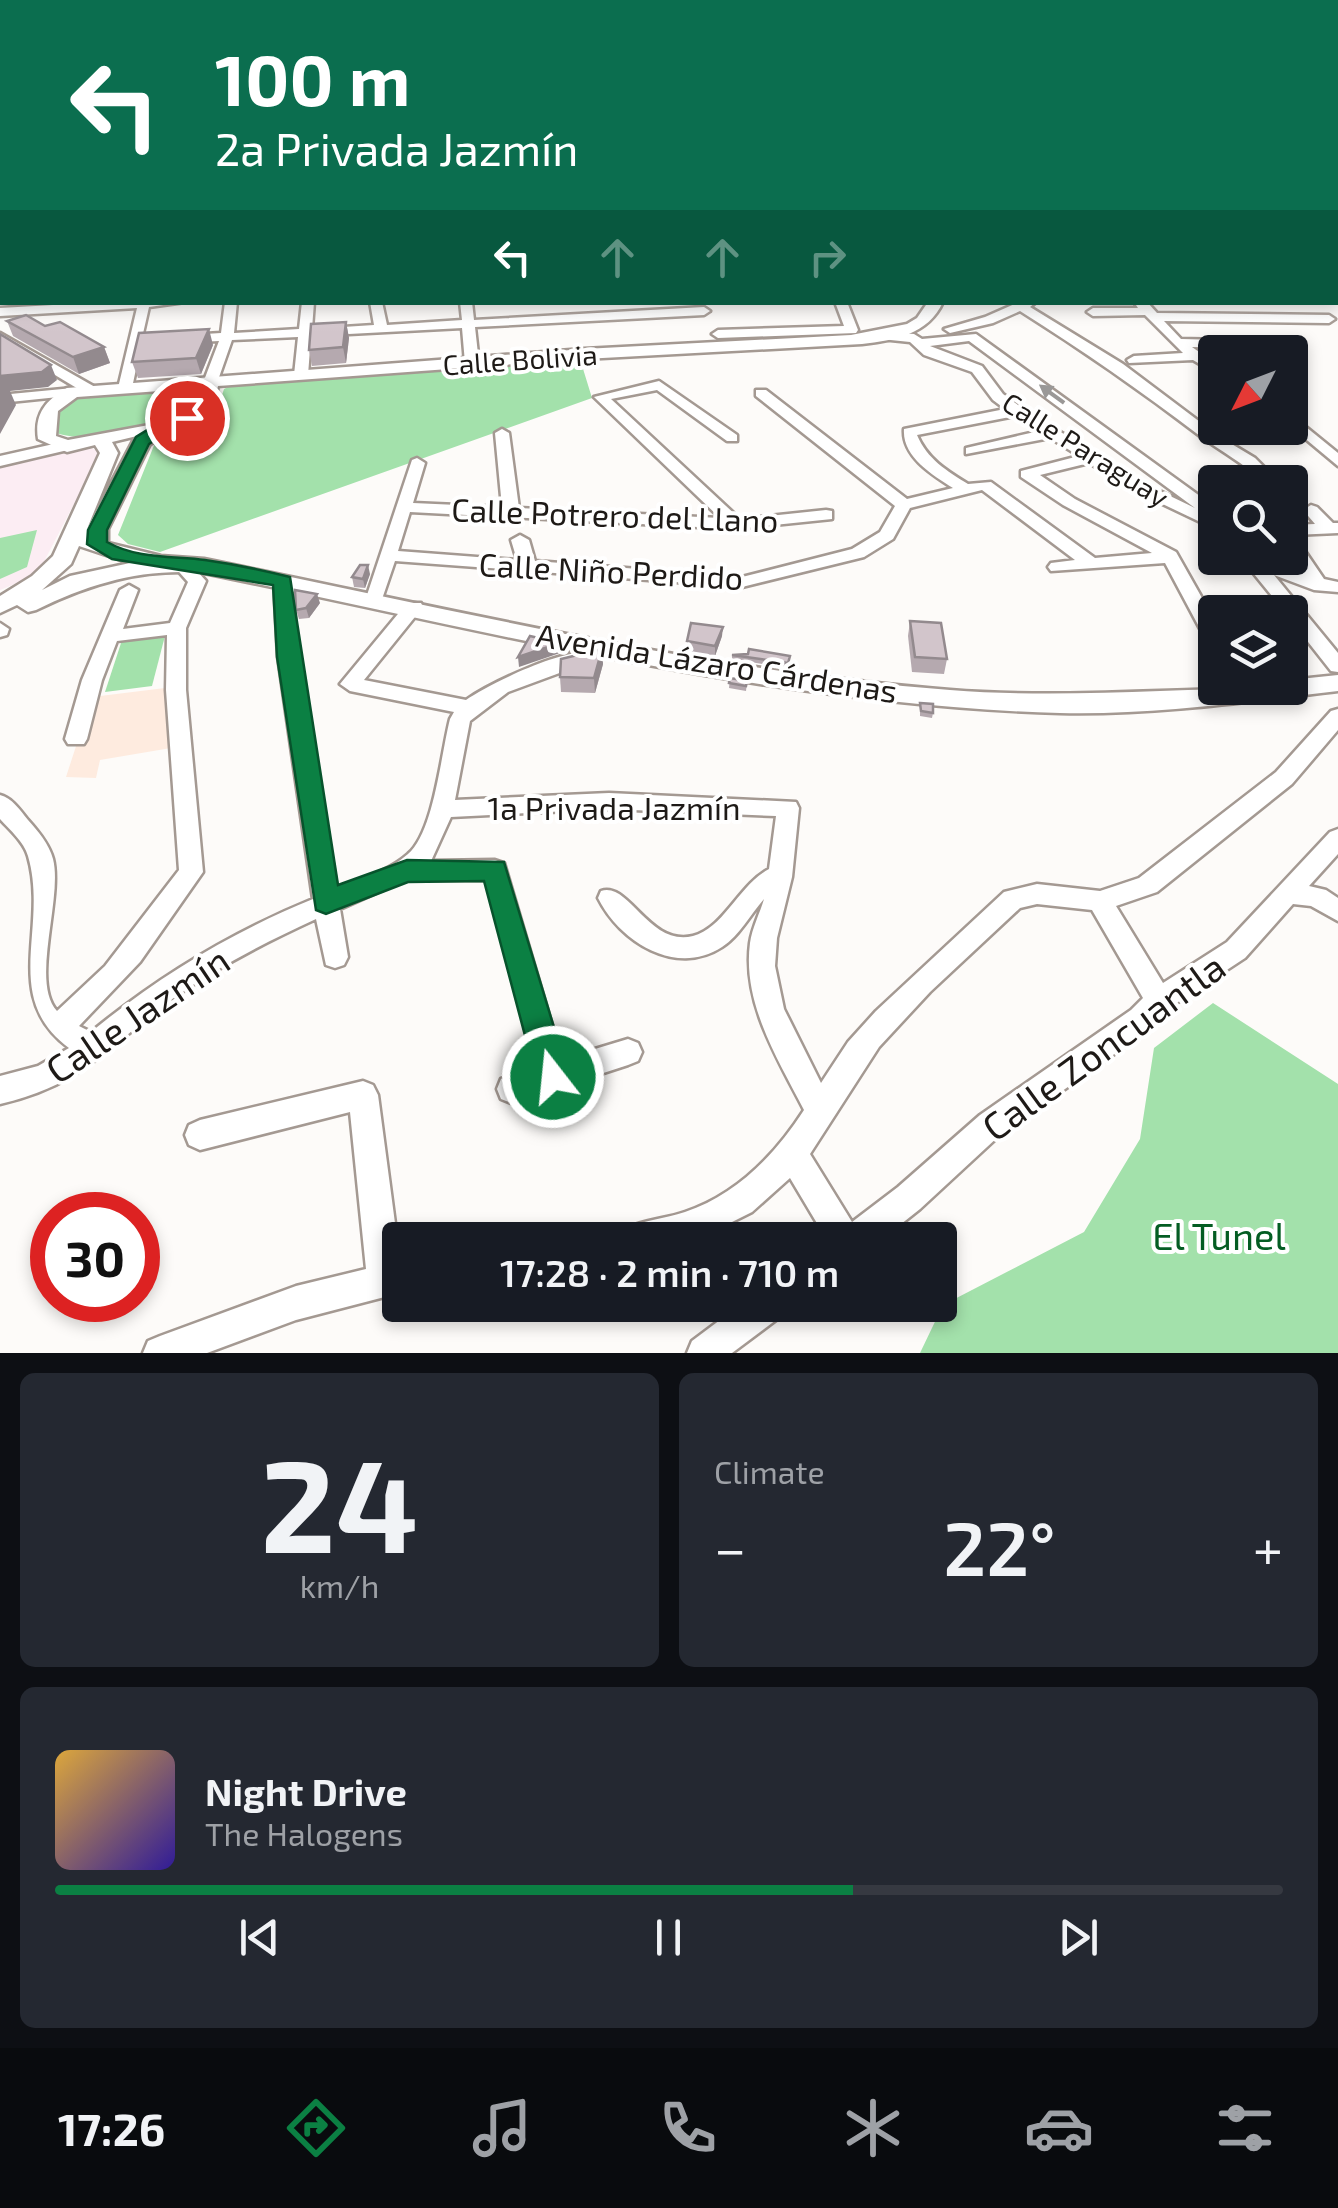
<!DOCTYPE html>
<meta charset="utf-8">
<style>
:root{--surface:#171b24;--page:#242831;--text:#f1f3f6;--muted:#9ea1a6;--line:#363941;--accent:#0b8043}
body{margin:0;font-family:"Exo 2",sans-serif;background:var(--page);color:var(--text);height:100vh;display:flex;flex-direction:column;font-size:38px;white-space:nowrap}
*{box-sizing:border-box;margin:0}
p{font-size:32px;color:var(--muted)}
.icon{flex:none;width:55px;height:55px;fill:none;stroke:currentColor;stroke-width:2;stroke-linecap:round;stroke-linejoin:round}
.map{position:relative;height:1353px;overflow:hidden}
.details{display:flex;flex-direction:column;gap:20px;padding:20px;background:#0d0f14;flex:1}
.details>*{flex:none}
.guide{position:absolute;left:0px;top:0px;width:1340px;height:305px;box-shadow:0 5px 15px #0003;background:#0b6e4f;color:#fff;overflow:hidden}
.needle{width:65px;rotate:228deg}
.buttons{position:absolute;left:1198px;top:335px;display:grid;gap:20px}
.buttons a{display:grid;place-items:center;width:110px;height:110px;border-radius:10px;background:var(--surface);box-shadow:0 5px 15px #0003;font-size:50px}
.speed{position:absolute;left:30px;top:1192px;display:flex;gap:20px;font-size:50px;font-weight:700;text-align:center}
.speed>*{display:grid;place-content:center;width:130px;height:130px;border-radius:50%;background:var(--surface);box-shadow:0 5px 15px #0003;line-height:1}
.speed .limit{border:15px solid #d22;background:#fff;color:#111}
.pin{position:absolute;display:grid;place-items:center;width:85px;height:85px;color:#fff;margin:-42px;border:5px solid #fff;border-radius:50%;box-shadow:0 2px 10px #0007}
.me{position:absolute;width:110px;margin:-55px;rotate:344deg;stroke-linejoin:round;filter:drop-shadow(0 0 8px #0008)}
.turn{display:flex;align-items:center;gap:35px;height:210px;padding:0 50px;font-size:45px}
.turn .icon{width:130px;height:130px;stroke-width:2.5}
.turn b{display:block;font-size:70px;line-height:85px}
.lanes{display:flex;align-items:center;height:95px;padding:0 50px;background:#0003;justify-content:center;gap:50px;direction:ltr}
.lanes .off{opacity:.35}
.big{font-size:75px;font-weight:600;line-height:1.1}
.details .card{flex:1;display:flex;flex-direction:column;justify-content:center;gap:15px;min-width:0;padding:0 35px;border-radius:15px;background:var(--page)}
.details .dial{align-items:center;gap:0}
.dial b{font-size:130px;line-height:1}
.song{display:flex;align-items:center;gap:30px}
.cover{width:120px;height:120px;border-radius:15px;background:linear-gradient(135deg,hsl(40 70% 55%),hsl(250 70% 35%))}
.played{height:10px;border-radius:5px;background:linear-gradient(90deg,var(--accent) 65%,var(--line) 65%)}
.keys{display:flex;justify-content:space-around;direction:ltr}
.heat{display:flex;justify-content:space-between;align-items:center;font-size:55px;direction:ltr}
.details .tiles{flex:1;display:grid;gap:20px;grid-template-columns:1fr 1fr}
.card:last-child{grid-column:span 2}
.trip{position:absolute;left:382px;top:1222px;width:575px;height:100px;border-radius:10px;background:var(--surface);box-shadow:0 5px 15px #0003;font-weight:600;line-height:100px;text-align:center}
.tabs{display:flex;height:160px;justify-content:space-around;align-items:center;background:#090b0e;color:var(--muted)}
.tabs .icon{width:70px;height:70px}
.tabs .active{color:var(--accent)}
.tabs b{font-size:45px;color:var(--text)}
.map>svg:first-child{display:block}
.built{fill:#feebdf}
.medical{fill:#fcedf3}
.green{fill:#a3e1ab}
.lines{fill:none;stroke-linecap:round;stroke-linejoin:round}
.minor-casing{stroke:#a49992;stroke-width:5}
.major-casing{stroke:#a49992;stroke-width:5}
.minor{fill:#fff;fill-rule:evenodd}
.major{fill:#fff;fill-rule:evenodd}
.wall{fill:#b5a9af}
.shaded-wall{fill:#938a8e}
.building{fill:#d2c5cb;stroke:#938a8e;stroke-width:2.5}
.oneway{fill:#9a9897}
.route{fill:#0b8043;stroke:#07532c;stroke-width:2.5}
.labels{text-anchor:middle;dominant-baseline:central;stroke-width:8;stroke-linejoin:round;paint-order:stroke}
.far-street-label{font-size:28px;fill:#1e1a17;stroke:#fff}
.street-label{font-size:32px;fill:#1e1a17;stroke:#fff}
.near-street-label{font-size:38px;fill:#1e1a17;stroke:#fff}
.near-park-label{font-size:38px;fill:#045d23;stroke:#fff}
</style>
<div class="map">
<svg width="1338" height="1353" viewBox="0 0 1338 1353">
<rect width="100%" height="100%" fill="#fdfbf9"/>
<polygon class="built" points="165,688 171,748 100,760 96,778 66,777 92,697"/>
<polygon class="medical" points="88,447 101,452 37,575 0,590 0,466"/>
<g class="green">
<polygon points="580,359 592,398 160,552 128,544 118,535 157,438 180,430 212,426 224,389 232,385"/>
<path d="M180,387L200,395L198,409C166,425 85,448 52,431L55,409L74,396Z"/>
<polygon points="37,530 27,567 0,579 0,538"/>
<polygon points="166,632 152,686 105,692 123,637"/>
<polygon points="1213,1003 1338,1084 1338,1353 920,1353 943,1305 1084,1232 1140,1139 1154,1048"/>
</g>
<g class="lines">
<defs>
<g id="minor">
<polygon points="0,147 2,148 2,152 0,153"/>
<rect x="0" y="166" width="2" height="6"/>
<rect x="0" y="200" width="2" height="6"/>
<rect x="0" y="276" width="2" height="6"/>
<polygon points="106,302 185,302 149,307 142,338 221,333 225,302 237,302 234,333 299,329 302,302 314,302 312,329 374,325 370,302 382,302 387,325 462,320 460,302 472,302 474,320 704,307 710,311 704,315 475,327 479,363 472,367 465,363 462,328 311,336 308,375 301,379 294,375 298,337 232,340 217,383 210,387 203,383 219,341 141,345 132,388 125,392 118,388 137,308 0,316 0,308"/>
<polygon points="835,302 847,302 858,330 856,333 718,338 712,334 718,330 844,326"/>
<path d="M1019,302H1036L1030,307L1123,364L1220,437L1255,458L1279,482H1263C1244,463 1222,452 1200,436C1141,391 1082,350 1020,311L993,323L950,333L944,329L985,317Z"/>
<polygon points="1134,302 1147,302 1157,313 1329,315 1335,319 1329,323 1164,321 1181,339 1263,341 1269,345 1263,349 1192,347 1215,363 1215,373 1193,360 1129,363 1127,360 1134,356 1183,353 1145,315 1093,316 1087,312 1093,308 1138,308"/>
<path d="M885,332L914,334L922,339L976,334L1215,507V529L1129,488L1089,463L1040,475L1075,499L1176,552L1215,621V644L1205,638L1165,563L1051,571L1048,567L1051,563L1075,560L982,490L910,508L893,539L864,557L742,587L395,561L381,602H369L366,598L412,460L417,458L425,463L413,503L502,507L495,433L502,429L509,433L519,508L720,518L594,397L659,381L737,435V441H727L657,390L611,399L740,519L826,510L832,511V519L736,529L410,512L398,551L517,560L511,540L520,535L529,540L535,561L742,577L852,549L880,532L895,506L756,396V390H766L907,499L953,488C931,474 902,456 904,429L1005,409L993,400L972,372L924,355L910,342L881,339L879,336ZM969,341L1195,508L1141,482L1022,408L1003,394L982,366L930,346ZM1015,416L1039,431L966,448V454L1050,438L1079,456L1021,471V477L1063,505L1152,553L1095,558L991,482L968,484C947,471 927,459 917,435Z"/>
<polygon points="0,333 95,387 97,390 85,393 0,342"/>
<polygon points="73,388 80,392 78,395 0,403 0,395"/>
<polygon points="1290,414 1338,453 1338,466 1290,426"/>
<polygon points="67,441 75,446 72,449 0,466 0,456"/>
<polygon points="1311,505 1317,507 1333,523 1338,523 1338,533 1294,535 1324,579 1338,582 1338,592 1314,590 1274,575 1338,653 1338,672 1331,671 1290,619 1290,612 1285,612 1241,558 1259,558 1303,574 1290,553 1290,525 1315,524 1303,510"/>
<path d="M181,559L187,560L206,581L186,628V690L203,872L140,962L79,1026L91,1032C159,976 232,932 313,899L278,657L274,581L283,576L292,581L298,657L337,889C360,880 389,871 408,854C434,832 441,754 450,719L454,712L350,691L340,684L407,603H421L423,607L364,680L466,700C489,684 565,647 592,653L595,657L592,661L508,692L470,721L455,800L609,793L796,802L799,808L792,877L777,938L775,966L784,1009L821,1083L848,1042L876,1011L1004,892L1037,884L1100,891L1139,878L1276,772L1331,711L1338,709V730L1292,784L1157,892L1116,906L1163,983L1227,942L1330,832L1338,829V854L1309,886L1326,890L1338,898V921L1311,906L1293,904L1245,958L1169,1008L1151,1028L1000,1135L920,1209L881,1240H827L790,1178L752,1212L696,1240H619L624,1229C643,1220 665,1219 685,1212C736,1195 775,1155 804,1110C778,1059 742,1003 750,943C752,928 760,913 764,899C750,915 740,935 722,947C676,977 620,942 598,898L601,891C629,881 649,947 693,936C724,928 739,885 769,869L776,816L609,809L451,817L431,861L495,860L504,863L562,1059L628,1039L638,1043L642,1052L638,1061L628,1065L511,1103L501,1099L497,1089L501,1079L536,1068L486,880H405L340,909L348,957L344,965L335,968L326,965L316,919C268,941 219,966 175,997C110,1044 84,1085 0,1104V1076L38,1066L69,1048C0,997 49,929 28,856C24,842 10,830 0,819V795C12,798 20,810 28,820C38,831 49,844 53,859C63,898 30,982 57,1011L105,966L179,870L166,690L167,635L117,641L102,680L87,739L84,744H68L65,739L82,680L120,590L129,585L138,590L123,629L170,623L188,582L172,564ZM1037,904L1092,910L1143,998L1131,1010L980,1115L898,1187L852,1222L810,1154L879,1047L930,992L1020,908Z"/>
<polygon points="0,623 9,629 7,635 0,637"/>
<polygon points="363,1081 373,1085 378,1095 400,1261 400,1293 296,1320 207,1353 143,1353 148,1341 160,1336 296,1286 366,1269 350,1112 200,1150 189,1145 185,1135 189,1125 200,1120"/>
<polygon points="740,1305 785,1305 780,1317 732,1353 687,1353 692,1341"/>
</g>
<path id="major" d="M928,302H943C928,335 894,340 862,344L584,359L218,386L211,413L150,444L108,529V543L161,556L204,559C451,609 698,670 950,690C1064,699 1176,688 1290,688V680L1338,675V691C1246,702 1153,715 1060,713C769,705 487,630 204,573C143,568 91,583 36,610L28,612L17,605L0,613V596L32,576L53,556L100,453L95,445L67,452L38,439C34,414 46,400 67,388L584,349L851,335L907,324L917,318ZM201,388L197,406L165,422L68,440L56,436L58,411L77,397ZM137,436L133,441L87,529L118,453L112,442ZM79,546L130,563L70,576L42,590L71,564Z"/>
</defs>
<use href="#minor" class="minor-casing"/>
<use href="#major" class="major-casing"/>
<use href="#minor" class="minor"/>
<use href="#major" class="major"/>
</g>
<g class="wall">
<polygon points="7,321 45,326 104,347 110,363 79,374 13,336"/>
<polygon points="346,322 349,338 346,363 312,366 309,350"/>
<polygon points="213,345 201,374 138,378 132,362"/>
<polygon points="370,574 365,588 354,587 352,577"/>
<polygon points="320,603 309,618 299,619 296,610"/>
<polygon points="910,621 947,659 944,674 912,672 908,636"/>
<polygon points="722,636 715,656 687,651 687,641"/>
<polygon points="602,649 603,664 595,693 561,692 560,677"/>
<polygon points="732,655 789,661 788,668 732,659"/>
<polygon points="730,678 747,681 746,691 729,688"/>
<polygon points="920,703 933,713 932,718 920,716"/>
</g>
<g class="shaded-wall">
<polygon points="346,322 349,338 346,363 343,347"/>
<polygon points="209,329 213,345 201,374 196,358"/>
<polygon points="104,347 110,363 79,374 73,357"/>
<polygon points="51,365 57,380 48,387 10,391 16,405 0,434 0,376"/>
<polygon points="368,565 370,574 365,588 363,579"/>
<polygon points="317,594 320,603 309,618 306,608"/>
<polygon points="723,627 722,636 715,656 715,646"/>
<polygon points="560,643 560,653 519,667 518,657"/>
<polygon points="602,649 603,664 595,693 594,678"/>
</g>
<g class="building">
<polygon points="26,315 45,326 60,322 104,347 73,357 7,321"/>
<polygon points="346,322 343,347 309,350 311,324"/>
<polygon points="209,329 196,358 132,362 139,333"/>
<polygon points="0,334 51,365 42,372 0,376"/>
<polygon points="360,565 368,565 363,579 352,577"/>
<polygon points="295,590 317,594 306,608 296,610"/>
<polygon points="910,621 941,623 947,659 915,657"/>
<polygon points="691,623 723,627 715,646 687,641"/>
<polygon points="530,636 560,643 518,657"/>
<polygon points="602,649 594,678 560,677 561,659"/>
<polygon points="749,649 790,656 788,663 732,655 748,654"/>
<polygon points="730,678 747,681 746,686 729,683"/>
<polygon points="920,703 933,704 933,713 921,711"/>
</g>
<defs><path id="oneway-solid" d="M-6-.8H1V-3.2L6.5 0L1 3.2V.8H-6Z" transform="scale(2.5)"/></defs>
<use class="oneway" href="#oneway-solid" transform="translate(1052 394) rotate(-144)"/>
<linearGradient id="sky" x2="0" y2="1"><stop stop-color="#9ac6f0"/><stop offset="0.43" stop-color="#fefdfc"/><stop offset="1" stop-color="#fefdfc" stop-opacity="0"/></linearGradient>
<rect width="1338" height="333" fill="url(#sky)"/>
<path class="route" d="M187,413L193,415V422L174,428L149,444L107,530V542C137,559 172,556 205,560C233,564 262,570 290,577L338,885L407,860L504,862L569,1077L564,1088L553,1093L541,1088L536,1077L484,881L408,882L326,914L316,910L277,657L273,585L112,559L87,544L88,530L136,437L162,421Z"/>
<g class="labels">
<g class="far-street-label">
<text transform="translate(520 359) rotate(-4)">Calle Bolivia</text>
<text transform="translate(1086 449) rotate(32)">Calle Paraguay</text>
</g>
<g class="street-label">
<text transform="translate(615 514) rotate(2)">Calle Potrero del Llano</text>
<text transform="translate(611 570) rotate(3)">Calle Niño Perdido</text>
<text transform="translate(717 662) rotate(9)">Avenida Lázaro Cárdenas</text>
<text x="614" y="807">1a Privada Jazmín</text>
</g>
<g class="near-street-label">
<text transform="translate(137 1014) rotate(-34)">Calle Jazmín</text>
<text transform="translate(1103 1046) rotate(-36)">Calle Zoncuantla</text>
</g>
<g class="near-park-label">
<text x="1219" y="1235">El Tunel</text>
</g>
</g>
</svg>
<div class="buttons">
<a><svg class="needle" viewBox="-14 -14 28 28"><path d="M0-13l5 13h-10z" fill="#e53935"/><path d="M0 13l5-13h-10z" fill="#9ea1a6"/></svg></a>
<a><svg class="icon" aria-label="search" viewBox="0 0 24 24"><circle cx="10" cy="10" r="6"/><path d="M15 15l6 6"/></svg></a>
<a><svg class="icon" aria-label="layers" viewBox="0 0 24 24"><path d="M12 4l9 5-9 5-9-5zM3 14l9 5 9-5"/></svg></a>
</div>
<div class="speed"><div class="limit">30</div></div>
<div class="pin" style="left:187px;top:418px;background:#d93025"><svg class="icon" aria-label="arrive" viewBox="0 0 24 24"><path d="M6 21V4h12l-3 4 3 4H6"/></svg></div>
<svg class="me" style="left:553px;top:1077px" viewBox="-20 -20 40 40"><circle r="17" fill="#0b8043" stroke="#fff" stroke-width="3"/><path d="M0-11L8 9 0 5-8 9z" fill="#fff"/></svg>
<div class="trip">17:28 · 2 min · 710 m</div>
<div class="guide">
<div class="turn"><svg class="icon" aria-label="left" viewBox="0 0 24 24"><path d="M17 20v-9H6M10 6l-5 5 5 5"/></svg><div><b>100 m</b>2a Privada Jazmín</div></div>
<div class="lanes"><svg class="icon" aria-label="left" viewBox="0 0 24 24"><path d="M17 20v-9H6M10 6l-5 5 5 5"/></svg><svg class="icon off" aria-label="ahead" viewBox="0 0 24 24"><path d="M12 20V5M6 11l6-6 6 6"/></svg><svg class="icon off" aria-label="ahead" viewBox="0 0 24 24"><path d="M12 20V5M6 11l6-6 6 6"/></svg><svg class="icon off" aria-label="right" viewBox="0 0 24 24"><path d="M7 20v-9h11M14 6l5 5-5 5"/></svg></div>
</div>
</div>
<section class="details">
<div class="tiles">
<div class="card dial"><b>24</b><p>km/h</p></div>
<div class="card"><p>Climate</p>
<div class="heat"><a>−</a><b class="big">22°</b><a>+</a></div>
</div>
<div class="card">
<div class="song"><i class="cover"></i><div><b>Night Drive</b><p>The Halogens</p></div></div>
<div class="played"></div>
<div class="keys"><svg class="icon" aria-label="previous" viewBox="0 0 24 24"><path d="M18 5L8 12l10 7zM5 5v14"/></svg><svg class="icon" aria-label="pause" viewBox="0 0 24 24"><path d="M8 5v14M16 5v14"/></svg><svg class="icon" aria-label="next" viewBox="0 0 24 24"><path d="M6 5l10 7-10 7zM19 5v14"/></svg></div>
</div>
</div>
</section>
<nav class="tabs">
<b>17:26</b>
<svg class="icon active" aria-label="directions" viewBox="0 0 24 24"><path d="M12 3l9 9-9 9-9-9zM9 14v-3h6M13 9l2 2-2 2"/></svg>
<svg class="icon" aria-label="music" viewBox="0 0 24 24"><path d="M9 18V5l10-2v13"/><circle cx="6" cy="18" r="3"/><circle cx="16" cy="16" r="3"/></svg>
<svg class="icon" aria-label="phone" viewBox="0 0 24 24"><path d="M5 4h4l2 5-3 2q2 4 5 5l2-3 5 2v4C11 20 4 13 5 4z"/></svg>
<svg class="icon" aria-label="climate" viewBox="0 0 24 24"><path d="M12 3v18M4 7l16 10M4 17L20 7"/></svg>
<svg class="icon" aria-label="car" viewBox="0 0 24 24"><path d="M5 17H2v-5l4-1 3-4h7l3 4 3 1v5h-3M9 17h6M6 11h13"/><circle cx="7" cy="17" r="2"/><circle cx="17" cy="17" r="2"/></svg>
<svg class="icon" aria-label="filters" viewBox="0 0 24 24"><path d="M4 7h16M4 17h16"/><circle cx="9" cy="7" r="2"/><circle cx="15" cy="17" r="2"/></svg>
</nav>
